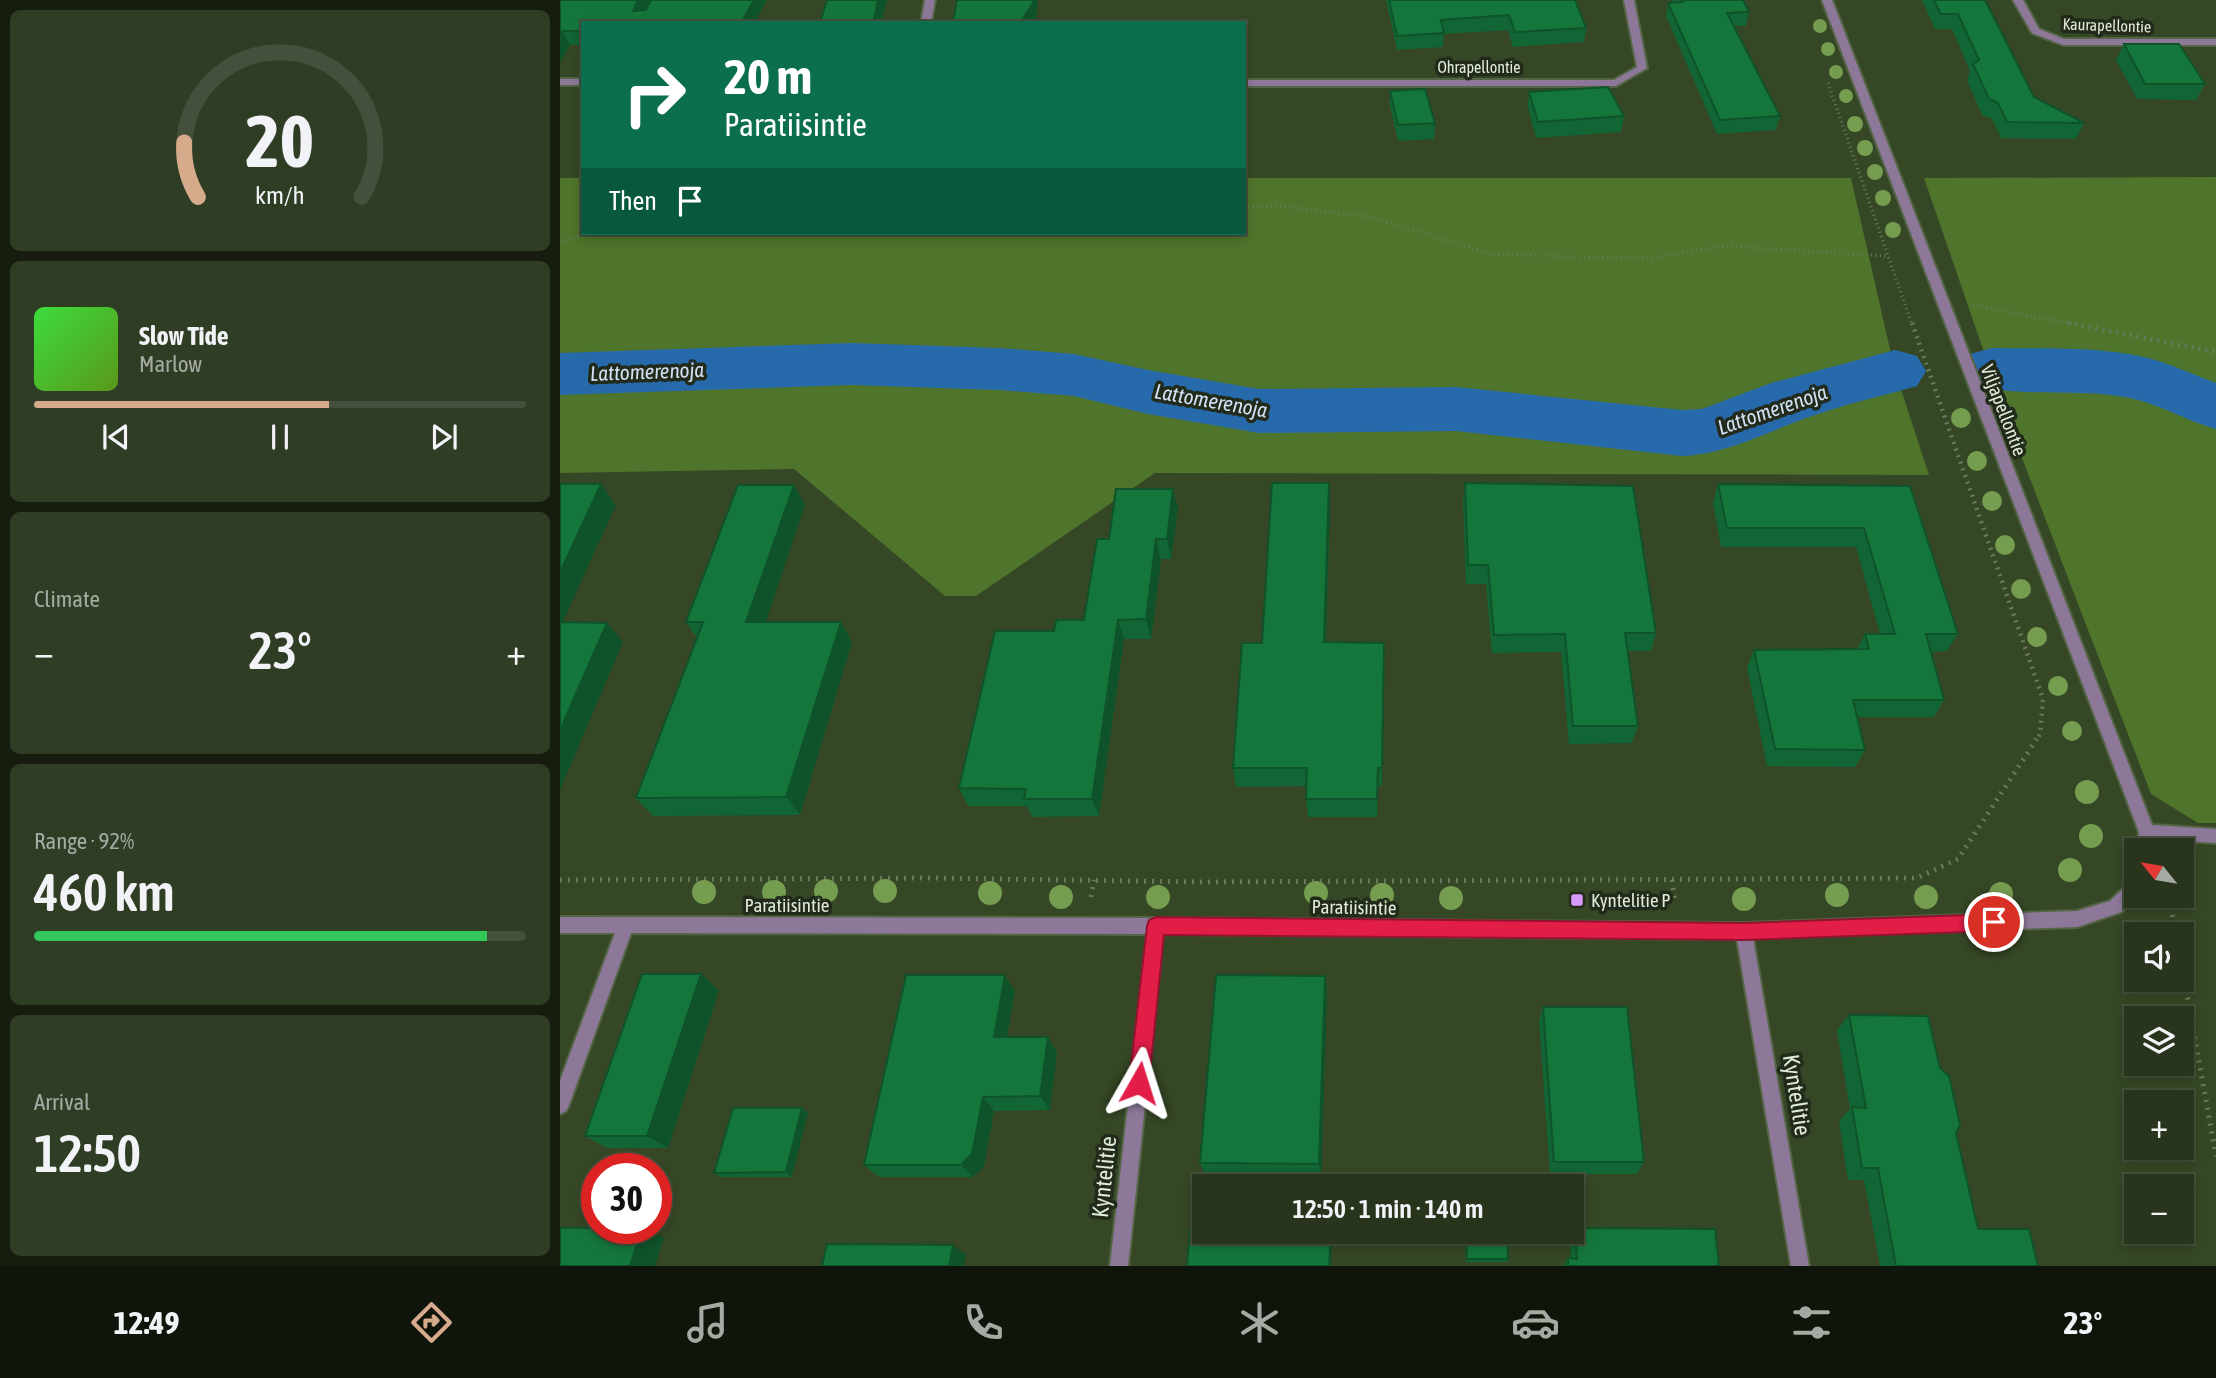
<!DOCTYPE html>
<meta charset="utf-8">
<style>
:root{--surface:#28351c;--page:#303d25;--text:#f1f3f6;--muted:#a5aba3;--line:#44503b;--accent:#d6ab8b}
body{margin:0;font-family:"Asap Condensed",sans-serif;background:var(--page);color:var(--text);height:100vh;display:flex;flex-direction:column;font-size:26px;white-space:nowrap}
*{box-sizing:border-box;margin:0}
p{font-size:23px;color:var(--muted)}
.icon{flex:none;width:38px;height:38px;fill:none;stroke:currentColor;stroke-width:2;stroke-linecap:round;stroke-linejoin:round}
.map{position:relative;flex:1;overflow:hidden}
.details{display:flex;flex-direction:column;gap:10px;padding:10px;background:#161d0f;width:560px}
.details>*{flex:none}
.top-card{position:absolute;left:21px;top:21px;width:665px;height:214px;border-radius:0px;box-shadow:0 4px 10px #0003,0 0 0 2px var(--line);background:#0b6e4f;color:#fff;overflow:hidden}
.needle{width:46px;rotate:300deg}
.controls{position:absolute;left:1564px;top:838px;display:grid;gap:14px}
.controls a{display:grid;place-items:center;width:70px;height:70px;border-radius:0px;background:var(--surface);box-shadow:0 4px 10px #0003,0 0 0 2px var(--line);font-size:35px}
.speed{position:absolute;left:21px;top:1153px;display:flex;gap:14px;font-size:35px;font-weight:700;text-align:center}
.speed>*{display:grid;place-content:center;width:91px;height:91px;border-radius:50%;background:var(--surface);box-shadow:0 4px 10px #0003,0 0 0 2px var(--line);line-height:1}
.speed .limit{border:10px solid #d22;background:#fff;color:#111}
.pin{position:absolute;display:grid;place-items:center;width:60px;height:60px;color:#fff;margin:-30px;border:4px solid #fff;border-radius:50%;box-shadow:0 2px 7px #0007}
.me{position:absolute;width:77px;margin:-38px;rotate:6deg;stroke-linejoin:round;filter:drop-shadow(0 0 5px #0008)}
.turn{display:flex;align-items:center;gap:24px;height:147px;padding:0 28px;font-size:32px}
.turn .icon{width:91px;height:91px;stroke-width:2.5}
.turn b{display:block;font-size:49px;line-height:60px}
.then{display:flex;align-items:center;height:66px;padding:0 28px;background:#0003;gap:14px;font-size:26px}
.big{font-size:52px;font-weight:600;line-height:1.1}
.details .widget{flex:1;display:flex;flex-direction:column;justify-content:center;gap:10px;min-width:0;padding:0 24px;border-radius:10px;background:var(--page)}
.details .dial{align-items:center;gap:0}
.dial svg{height:182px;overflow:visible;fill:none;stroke:var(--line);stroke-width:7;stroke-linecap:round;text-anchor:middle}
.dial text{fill:var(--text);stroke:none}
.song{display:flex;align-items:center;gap:21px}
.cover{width:84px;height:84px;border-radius:10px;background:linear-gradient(135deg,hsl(120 70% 55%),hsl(90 70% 35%))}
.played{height:7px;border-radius:4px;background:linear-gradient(90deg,var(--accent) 60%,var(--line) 60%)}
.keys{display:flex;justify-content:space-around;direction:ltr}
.heat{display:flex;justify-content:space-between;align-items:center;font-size:38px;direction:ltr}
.charge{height:10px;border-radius:5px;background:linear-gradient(90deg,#34c759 92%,var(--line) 0)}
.trip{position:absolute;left:632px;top:1174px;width:392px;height:70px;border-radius:0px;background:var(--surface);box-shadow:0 4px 10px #0003,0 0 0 2px var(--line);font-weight:600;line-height:70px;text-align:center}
.tab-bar{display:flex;height:112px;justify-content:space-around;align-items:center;background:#10150b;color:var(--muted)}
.tab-bar .icon{width:49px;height:49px}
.tab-bar .active{color:var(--accent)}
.tab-bar b{font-size:32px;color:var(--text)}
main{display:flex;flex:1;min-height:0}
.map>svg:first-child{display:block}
.green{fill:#4f742b}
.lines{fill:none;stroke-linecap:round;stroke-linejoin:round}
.river{fill:#276aac;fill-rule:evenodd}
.street-casing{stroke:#546545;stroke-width:4}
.path-far2{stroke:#69795b;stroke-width:3.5;stroke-dasharray:1 3.5;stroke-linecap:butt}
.path-far1{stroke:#69795b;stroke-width:4.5;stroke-dasharray:2 5;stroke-linecap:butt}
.path{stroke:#69795b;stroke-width:5;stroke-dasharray:2 6;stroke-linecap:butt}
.street{fill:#8d789a;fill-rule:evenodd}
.tree{fill:#759d50}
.wall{fill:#126534}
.shaded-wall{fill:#0f532a}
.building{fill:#15763c;stroke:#0f532a;stroke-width:2}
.route{fill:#e11d48;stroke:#92132f;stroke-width:2}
.poi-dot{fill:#d69bfa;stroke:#222a1b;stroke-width:2.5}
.labels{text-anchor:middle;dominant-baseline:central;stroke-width:7;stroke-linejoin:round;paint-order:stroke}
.far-street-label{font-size:16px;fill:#dfebd7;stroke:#222a1b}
.street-label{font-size:19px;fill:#dfebd7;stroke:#222a1b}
.poi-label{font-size:19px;fill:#dfebd7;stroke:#222a1b;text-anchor:start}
.water-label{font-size:21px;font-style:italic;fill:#d2e2f4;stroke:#222a1b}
.near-street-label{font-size:23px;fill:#dfebd7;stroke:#222a1b}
</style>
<main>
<section class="details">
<div class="widget dial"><svg viewBox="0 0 100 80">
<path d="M14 69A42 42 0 1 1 86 69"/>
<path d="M14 69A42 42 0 0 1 8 45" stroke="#d6ab8b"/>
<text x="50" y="56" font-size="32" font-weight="700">20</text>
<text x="50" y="72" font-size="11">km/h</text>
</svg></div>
<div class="widget">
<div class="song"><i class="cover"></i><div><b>Slow Tide</b><p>Marlow</p></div></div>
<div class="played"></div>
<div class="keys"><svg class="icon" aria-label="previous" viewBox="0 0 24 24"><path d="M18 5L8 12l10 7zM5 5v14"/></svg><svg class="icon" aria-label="pause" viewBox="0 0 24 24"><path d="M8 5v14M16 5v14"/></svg><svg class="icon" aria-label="next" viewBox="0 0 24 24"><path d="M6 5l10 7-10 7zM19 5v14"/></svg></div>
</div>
<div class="widget"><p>Climate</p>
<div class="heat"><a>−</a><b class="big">23°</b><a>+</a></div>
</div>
<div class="widget"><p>Range · 92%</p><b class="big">460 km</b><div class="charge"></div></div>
<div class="widget"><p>Arrival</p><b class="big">12:50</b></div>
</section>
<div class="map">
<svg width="1656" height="1266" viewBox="0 0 1656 1266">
<rect width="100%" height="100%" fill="#354725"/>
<g class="green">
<polygon points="1656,177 1656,396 1579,370 1509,360 1426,358 1364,178"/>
<polygon points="0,178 23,178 23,233 684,233 684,178 1291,178 1335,371 1369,475 595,473 416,596 385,596 234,469 0,473"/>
<polygon points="1434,385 1536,385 1582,391 1656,422 1656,823 1638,823 1591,794"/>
</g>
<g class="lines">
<g class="river">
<path d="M292,343L439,348L514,354L588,370L699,389L896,387L1122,410L1142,409L1211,383L1335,350L1357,356L1366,371L1357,386C1322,396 1286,404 1252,416C1208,431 1168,454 1122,456L896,431L699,433L588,414L514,396L439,390L292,385L0,395V353Z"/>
<path d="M1432,348C1482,349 1535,346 1584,357C1609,363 1632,374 1656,383V429C1627,421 1599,404 1570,398C1518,387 1462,399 1410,384L1401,369L1410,354Z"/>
</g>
<defs>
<g id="street">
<polygon points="365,0 375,0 371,23 361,23"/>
<polygon points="1064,0 1074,0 1087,68 1056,86 684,86 684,80 1054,80 1077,67"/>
<polygon points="1262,0 1272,0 1592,825 1656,829 1656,843 1594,839 1593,850 1577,850 1579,832"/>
<polygon points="1453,0 1463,0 1479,29 1504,39 1656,39 1656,45 1503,45 1472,33"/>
<rect x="0" y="79" width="23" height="6"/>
<polygon points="1577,879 1578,896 1561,912 1517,927 1193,938 1249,1266 1231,1266 1177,939 603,934 568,1266 550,1266 587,934 71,933 9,1105 6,1111 0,1114 0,1081 55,933 0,933 0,917 596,918 1184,923 1517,911 1550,901 1571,881"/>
</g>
</defs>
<use href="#street" class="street-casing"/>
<g class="path-far2">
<polyline points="1268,83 1352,325"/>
<polyline points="684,206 723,206 811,217 931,254 1082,259 1164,246 1327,256"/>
<polyline points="0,241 31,233"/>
<polyline points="1413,305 1517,325"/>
</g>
<g class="path-far1">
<polyline points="1352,323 1483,699 1480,734 1477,739"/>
<polyline points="1508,323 1656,352"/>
</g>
<g class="path">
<polyline points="0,880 372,878 642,882 1357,878 1398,859 1478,737"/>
<polyline points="1112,880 1115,902"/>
<polyline points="1599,896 1611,908 1616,934"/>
<polyline points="531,897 534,880"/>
<polyline points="1622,966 1656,1156"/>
</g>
<use href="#street" class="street"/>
</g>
<g class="tree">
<circle cx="1260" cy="26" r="7"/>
<circle cx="1268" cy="49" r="7"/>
<circle cx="1276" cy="72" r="7"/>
<circle cx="1286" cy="96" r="7"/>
<circle cx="1295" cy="124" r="8"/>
<circle cx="1305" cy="148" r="8"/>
<circle cx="1315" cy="172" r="8"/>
<circle cx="1323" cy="198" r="8"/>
<circle cx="1333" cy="230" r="8"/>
<circle cx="1401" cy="418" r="10"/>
<circle cx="1417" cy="461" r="10"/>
<circle cx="1432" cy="501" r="10"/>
<circle cx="1445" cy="545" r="10"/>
<circle cx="1461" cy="589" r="10"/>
<circle cx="1477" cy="637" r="10"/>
<circle cx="1498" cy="686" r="10"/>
<circle cx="1512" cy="731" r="10"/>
<circle cx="1527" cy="792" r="12"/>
<circle cx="1531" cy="836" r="12"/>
<circle cx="1510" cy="870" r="12"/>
<circle cx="266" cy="891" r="12"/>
<circle cx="325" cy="891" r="12"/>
<circle cx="144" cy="892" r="12"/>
<circle cx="214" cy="892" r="12"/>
<circle cx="430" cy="893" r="12"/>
<circle cx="756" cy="893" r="12"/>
<circle cx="1441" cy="894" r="12"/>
<circle cx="822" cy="895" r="12"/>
<circle cx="1277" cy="895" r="12"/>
<circle cx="501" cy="897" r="12"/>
<circle cx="598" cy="897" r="12"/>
<circle cx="1366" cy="897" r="12"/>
<circle cx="891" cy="898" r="12"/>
<circle cx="1184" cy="899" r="12"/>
</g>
<g class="wall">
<polygon points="0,0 207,0 194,23 23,23 23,45 10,45 0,62"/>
<polygon points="826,0 1015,0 1026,28 1024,42 953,47 948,30 884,34 883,47 837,50"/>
<polygon points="1112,0 1183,0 1189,12 1186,26 1174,26 1220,116 1216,130 1157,134 1106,16 1108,3 1113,2"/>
<polygon points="1362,0 1425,0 1474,97 1524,123 1516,139 1441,138 1432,119 1422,115 1407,80 1410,71 1392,29 1375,29"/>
<polygon points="1564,44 1645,84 1636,100 1577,99 1556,60"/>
<polygon points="830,91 875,123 874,139 838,141 830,107"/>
<polygon points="969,92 1064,116 1061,132 976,138 968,108"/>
<polygon points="905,483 1096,633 1091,651 1067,651 1078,726 1072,743 1009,744 1001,652 932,653 926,584 906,584 903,502"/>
<polygon points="1158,484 1350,486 1398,634 1387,651 1371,652 1384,700 1374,717 1297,717 1305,750 1295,767 1207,766 1187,668 1194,650 1297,649 1305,634 1320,634 1296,547 1161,547 1153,503"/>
<polygon points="234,485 245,505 205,622 281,622 292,642 240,815 93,816 76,798 137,638 126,622"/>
<polygon points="613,489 618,510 611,559 601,559 591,639 564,639 539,816 472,817 467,806 408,806 399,788 494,631 524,620 549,539"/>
<polygon points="770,504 766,642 824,643 822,786 818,786 817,817 748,817 746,799 747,786 676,787 673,768 702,643"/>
<polygon points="765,976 767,992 761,1176 645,1175 640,1163"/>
<polygon points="159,990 108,1148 47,1148 25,1136"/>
<polygon points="455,991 447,1037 497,1052 490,1110 434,1111 424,1166 413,1177 319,1177 304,1165"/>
<polygon points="983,1007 1084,1162 1077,1174 990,1174 979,1022"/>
<polygon points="1289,1015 1396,1133 1418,1229 1478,1266 1320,1266 1304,1180 1288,1180 1279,1121 1290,1109 1277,1030"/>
<polygon points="242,1108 248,1113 232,1177 161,1177 154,1173"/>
<polygon points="1015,1228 1159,1266 1003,1266 1008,1258 1011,1258 1010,1239"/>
<polygon points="905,1232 947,1232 948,1259 947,1262 906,1262"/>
</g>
<g class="shaded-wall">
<polygon points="78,0 91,0 80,23 73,11"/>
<polygon points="194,0 207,0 194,23 181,23"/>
<polygon points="318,0 327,0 322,23 313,23"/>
<polygon points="473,0 478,0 476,19 474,23 460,23"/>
<polygon points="2,31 10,45 0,62 0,35"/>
<polygon points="769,483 770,504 765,662 764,642"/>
<polygon points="41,484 56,505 0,628 0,572"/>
<polygon points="234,485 245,505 199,642 186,622"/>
<polygon points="613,489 618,510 611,559 607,539"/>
<polygon points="596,539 601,559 591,639 586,619"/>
<polygon points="558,620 564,639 539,816 532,799"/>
<polygon points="281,622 292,642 240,815 226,797"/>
<polygon points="47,623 63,642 0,790 0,730"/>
<polygon points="141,974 159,990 108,1148 87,1136"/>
<polygon points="445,975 455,991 444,1052 434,1037"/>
<polygon points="765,976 767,992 761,1176 759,1164"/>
<polygon points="488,1037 497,1052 490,1110 480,1096"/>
<polygon points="423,1097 434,1111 424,1166 413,1177 401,1165"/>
<polygon points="242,1108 248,1113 232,1177 226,1172"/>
<polygon points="82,1228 104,1238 95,1266 70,1266"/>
<polygon points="771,1232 772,1242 771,1266 769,1266"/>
<polygon points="393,1245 406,1255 404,1266 389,1266"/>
</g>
<g class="building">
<polygon points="0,0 78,0 73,11 86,10 91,0 194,0 181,23 23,23 23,31 2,31 0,35"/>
<polygon points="267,0 318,0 313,23 260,23"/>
<polygon points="397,0 473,0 473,3 460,23 393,23"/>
<polygon points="829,0 1015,0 1026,28 955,32 949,15 881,20 884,33 837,36"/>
<polygon points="1122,0 1183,0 1189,12 1167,13 1220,116 1160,120 1108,3 1123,2"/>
<polygon points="1374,0 1425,0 1474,97 1524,123 1447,122 1438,103 1429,99 1413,64 1419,60 1398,14 1381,14"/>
<polygon points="1564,44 1619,44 1645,84 1585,84"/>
<polygon points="1048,87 1064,116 978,122 969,92"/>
<polygon points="865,89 875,123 838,125 830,91"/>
<polygon points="712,483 769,483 764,642 824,643 822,768 818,768 817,799 746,799 747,768 673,768 682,643 702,643"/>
<polygon points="905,483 1073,486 1096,633 1065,633 1078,726 1013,726 1005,634 934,635 928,565 908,565"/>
<polygon points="0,484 41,484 0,572"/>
<polygon points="1158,484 1350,486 1398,634 1366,634 1384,700 1293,700 1305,750 1215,749 1194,650 1309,649 1305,634 1335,634 1304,528 1167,528"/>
<polygon points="178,485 234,485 186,622 281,622 226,797 76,798 143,622 126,622"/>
<polygon points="556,489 613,489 607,539 596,539 586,619 558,620 532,799 464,799 466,789 399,788 435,631 494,631 496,620 524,620 537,539 549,539"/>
<polygon points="0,622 47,623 0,730"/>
<polygon points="82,974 141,974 87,1136 25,1136"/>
<polygon points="346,975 445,975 434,1037 488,1037 480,1096 423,1097 412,1154 401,1165 304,1165"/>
<polygon points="656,975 765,976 759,1164 640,1163"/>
<polygon points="983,1007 1067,1007 1084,1162 994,1162"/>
<polygon points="1289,1015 1368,1016 1380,1068 1389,1076 1400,1125 1396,1133 1418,1229 1469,1229 1478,1266 1336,1266 1318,1168 1302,1168 1292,1107 1306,1108"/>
<polygon points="173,1108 242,1108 226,1172 154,1173"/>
<polygon points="0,1228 82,1228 70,1266 0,1266"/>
<polygon points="1015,1228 1155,1229 1159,1266 1008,1266 1008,1258 1017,1259"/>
<polygon points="630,1229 644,1229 644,1232 771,1232 769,1266 627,1266"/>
<polygon points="906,1232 947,1232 948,1259 907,1259"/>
<polygon points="267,1244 393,1245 389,1266 262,1266"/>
</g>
<polygon class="route" points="1434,914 1440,916 1443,922 1440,929 1434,931 1184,940 604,935 589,1083 586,1090 579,1093 572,1090 569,1083 587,926 589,920 596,917 1184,923"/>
<rect class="poi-dot" x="1010" y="893" width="14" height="14" rx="3.5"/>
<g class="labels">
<g class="far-street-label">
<text transform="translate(1547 25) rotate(2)">Kaurapellontie</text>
<text x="919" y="67">Ohrapellontie</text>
</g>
<g class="street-label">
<text transform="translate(1444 410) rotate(69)">Viljapellontie</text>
<text x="227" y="905">Paratiisintie</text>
<text transform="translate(794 907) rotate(1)">Paratiisintie</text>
</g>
<g class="poi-label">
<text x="1031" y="900">Kyntelitie P</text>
</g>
<g class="water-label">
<text transform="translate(87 371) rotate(-2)">Lattomerenoja</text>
<text transform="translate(651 400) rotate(10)">Lattomerenoja</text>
<text transform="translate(1212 409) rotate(-19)">Lattomerenoja</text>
</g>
<g class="near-street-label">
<text transform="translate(1237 1095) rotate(81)">Kyntelitie</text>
<text transform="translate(544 1177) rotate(-84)">Kyntelitie</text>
</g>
</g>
</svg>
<div class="controls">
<a><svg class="needle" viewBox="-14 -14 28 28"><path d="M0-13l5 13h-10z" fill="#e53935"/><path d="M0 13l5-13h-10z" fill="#a5aba3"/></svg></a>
<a><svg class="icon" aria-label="sound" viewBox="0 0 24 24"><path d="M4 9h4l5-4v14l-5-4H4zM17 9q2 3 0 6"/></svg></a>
<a><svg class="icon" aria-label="layers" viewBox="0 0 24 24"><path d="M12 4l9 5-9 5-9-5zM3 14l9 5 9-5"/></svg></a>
<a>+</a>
<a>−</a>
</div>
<div class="speed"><div class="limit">30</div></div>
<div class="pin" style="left:1434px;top:922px;background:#d93025"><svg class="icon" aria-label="arrive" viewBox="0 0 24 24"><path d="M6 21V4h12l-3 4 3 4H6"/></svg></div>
<svg class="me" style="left:579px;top:1083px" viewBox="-20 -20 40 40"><path d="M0-17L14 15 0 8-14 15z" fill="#e11d48" stroke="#fff" stroke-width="4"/></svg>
<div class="trip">12:50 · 1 min · 140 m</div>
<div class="top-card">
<div class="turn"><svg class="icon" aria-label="right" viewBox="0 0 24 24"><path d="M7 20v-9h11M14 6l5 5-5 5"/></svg><div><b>20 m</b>Paratiisintie</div></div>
<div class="then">Then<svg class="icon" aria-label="arrive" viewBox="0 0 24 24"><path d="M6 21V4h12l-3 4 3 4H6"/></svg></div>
</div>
</div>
</main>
<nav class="tab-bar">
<b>12:49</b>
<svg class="icon active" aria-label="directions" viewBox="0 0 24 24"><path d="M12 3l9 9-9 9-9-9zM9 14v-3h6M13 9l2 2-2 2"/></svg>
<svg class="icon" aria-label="music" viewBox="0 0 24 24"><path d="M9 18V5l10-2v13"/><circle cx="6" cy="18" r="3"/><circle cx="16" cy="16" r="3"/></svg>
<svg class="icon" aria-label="phone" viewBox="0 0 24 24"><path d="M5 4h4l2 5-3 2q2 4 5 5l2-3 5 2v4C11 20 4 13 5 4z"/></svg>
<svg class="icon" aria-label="climate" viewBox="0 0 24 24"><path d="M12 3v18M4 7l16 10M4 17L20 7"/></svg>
<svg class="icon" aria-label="car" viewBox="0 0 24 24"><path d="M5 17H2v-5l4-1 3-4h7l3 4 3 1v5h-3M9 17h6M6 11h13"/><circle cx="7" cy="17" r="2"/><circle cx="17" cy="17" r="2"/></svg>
<svg class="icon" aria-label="filters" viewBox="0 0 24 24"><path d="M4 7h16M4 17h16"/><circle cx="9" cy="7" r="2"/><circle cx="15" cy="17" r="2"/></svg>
<b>23°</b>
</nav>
